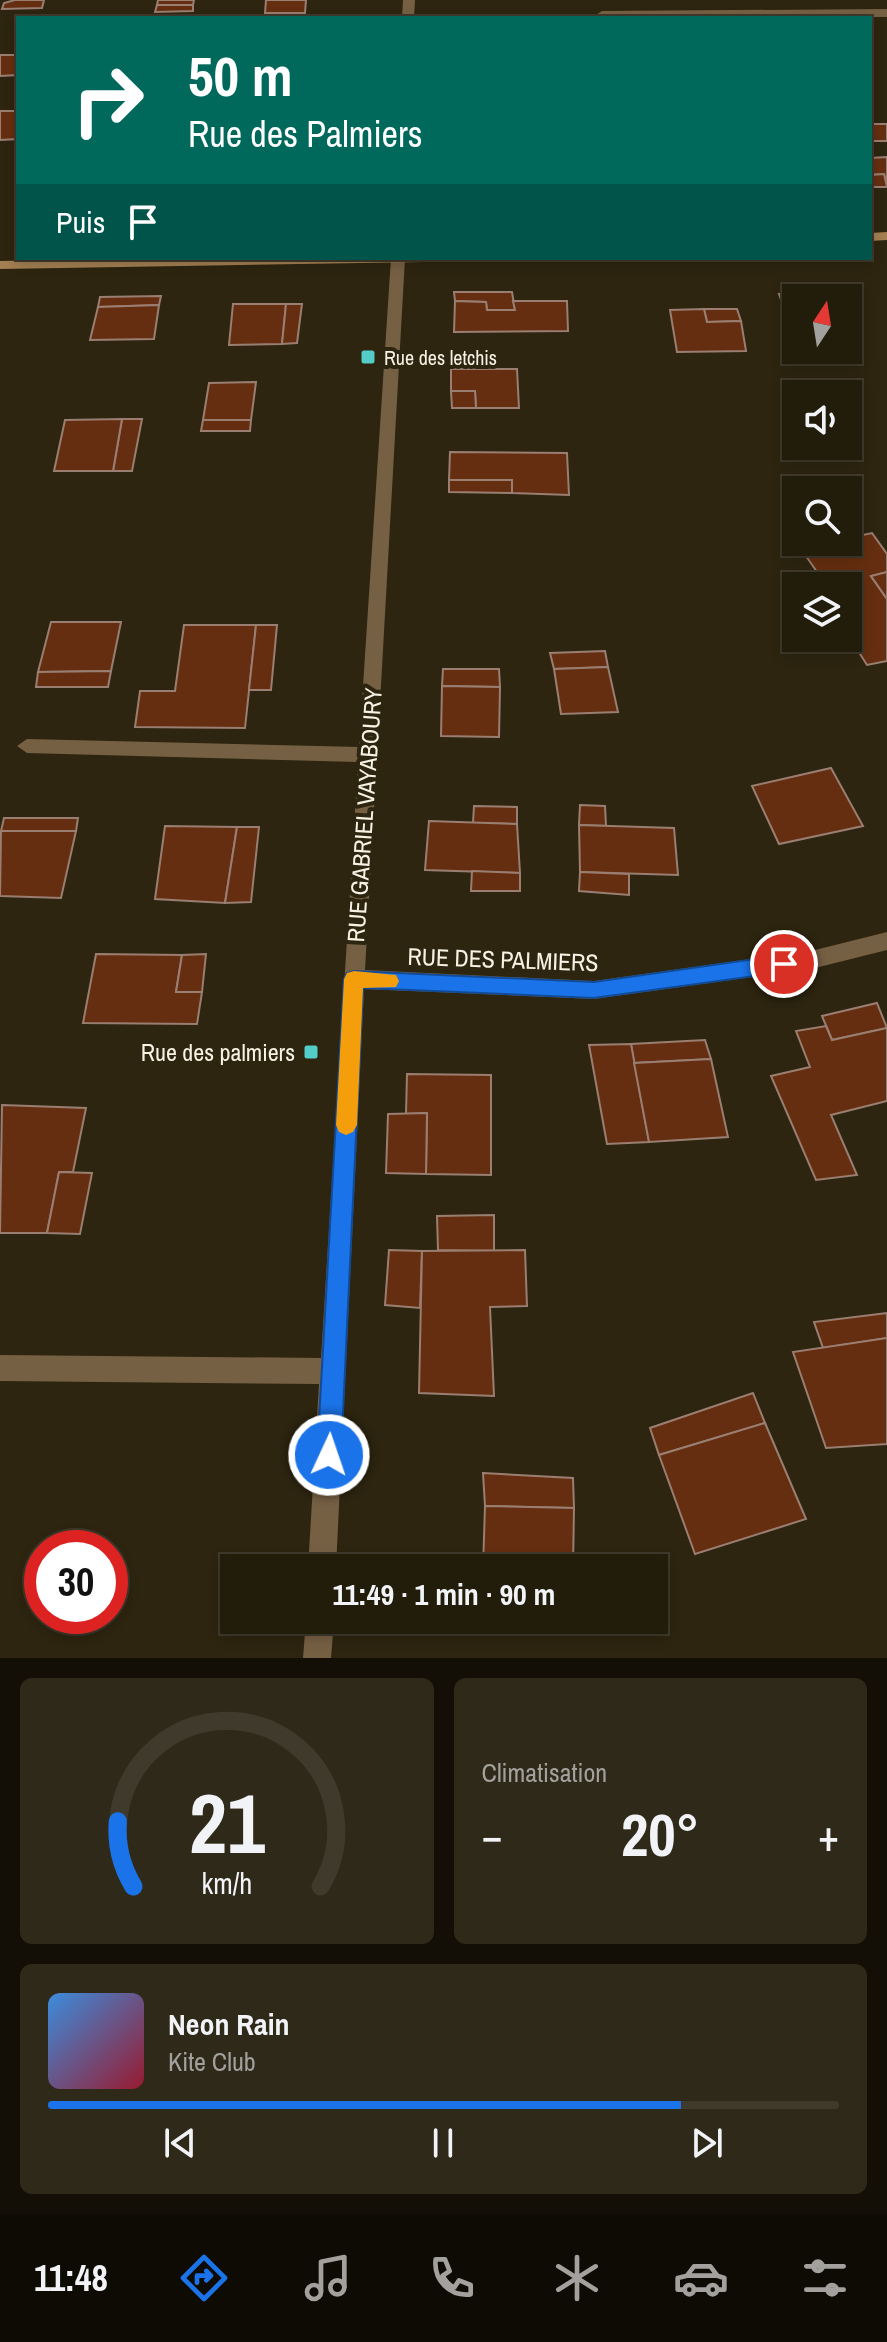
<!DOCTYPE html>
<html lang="fr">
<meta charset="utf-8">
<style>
:root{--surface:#221c0b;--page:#2e2919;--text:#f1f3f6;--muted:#a2a19d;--line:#3f3a2c;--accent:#1a73e8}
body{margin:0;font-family:"Archivo Narrow",sans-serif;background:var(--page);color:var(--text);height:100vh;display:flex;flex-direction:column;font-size:30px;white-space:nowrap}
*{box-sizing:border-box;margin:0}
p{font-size:26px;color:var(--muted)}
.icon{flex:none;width:44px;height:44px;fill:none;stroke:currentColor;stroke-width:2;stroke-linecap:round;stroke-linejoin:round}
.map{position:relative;height:1658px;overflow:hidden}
.panel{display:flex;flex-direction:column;gap:20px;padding:20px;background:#130f06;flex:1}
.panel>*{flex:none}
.guide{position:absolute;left:16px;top:16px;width:856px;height:244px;border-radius:0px;box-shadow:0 4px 12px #0003,0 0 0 2px var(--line);background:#00695c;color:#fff;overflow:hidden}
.needle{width:52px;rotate:12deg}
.controls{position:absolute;left:782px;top:284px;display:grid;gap:16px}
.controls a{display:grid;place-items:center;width:80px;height:80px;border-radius:0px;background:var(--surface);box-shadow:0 4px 12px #0003,0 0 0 2px var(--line);font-size:40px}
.speed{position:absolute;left:24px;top:1530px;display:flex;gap:16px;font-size:40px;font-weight:700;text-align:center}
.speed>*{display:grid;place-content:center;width:104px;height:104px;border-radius:50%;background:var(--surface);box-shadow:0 4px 12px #0003,0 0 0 2px var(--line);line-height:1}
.speed .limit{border:12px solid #d22;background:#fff;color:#111}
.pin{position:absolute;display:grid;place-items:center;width:68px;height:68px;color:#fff;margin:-34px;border:4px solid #fff;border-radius:50%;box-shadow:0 2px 8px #0007}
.me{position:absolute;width:88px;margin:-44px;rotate:3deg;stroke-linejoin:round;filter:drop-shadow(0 0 6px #0008)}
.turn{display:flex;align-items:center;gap:28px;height:168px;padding:0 40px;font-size:36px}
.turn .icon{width:104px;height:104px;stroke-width:2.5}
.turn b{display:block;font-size:56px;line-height:68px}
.then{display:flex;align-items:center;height:76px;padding:0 40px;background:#0003;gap:16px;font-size:30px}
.big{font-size:60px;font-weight:700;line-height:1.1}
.panel .widget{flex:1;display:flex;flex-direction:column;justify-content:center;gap:12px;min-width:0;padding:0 28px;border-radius:12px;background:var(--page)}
.panel .dial{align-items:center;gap:0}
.dial svg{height:208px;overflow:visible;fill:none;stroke:var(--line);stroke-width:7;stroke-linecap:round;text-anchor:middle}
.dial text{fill:var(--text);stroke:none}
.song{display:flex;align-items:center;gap:24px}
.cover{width:96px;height:96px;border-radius:12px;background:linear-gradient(135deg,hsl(210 70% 55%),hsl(350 70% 35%))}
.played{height:8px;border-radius:4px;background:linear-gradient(90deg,var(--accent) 80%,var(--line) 80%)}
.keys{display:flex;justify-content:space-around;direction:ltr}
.heat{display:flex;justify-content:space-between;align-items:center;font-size:44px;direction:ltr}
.panel .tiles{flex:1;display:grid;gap:20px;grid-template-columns:1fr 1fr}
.widget:last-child{grid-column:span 2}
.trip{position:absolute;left:220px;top:1554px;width:448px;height:80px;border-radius:0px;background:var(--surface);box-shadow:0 4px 12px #0003,0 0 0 2px var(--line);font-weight:700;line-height:80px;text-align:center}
.menu{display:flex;height:128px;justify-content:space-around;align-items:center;background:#0e0b04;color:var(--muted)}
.menu .icon{width:56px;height:56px}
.menu .active{color:var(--accent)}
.menu b{font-size:36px;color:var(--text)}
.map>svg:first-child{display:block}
.building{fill:#652e10;stroke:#997e71;stroke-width:2}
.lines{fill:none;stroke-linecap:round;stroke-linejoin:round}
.street{fill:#766044;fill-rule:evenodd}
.secondary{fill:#a37f52;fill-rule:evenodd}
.route{fill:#1a73e8;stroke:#114b97;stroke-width:2}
.slow{fill:#f59e0b}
.poi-dot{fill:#54cdc8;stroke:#2d250f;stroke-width:3}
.labels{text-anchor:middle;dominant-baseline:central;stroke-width:8;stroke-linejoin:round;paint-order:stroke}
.far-poi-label{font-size:20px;fill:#f7f2e4;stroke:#2d250f;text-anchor:start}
.street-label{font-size:24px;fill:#f7f2e4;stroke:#2d250f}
.poi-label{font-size:24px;fill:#f7f2e4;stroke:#2d250f;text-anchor:end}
</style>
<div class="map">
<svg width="887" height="1658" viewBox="0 0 887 1658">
<rect width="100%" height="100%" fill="#2d250f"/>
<g class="building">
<polygon points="15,0 44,0 42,8 2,9 4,3"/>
<polygon points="158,0 194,0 193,5 157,5"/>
<polygon points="266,0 306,0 305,13 265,13"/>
<polygon points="157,5 193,5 193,11 155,12"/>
<polygon points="0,55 18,55 18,75 0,76"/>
<polygon points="0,111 18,111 18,139 0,140"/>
<rect x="870" y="124" width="17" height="17"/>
<polygon points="887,157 887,182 886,182 884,174 870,175 870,158"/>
<polygon points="884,174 887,187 870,187 870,175"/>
<polygon points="454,292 512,292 515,310 487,310 486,302 455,301"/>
<polygon points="779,294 805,294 806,298 796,298 796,305 783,305"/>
<polygon points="161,296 159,305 98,307 100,297"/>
<polygon points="455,301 486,302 487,310 515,310 513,301 567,301 568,331 454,332"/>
<polygon points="233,304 286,304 282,344 229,345"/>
<polygon points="286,304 302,304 297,343 282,344"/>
<polygon points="159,305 154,339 90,340 98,307"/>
<polygon points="783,305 796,305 796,330 787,330"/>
<polygon points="704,309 737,309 741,321 707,322"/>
<polygon points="704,309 707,322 741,321 746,351 677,352 670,310"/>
<polygon points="451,369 517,369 519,408 476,408 475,391 451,391"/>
<polygon points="256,382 251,420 203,420 209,383"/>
<polygon points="451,391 475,391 476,408 452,408"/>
<polygon points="122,419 142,419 132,471 113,471"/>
<polygon points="122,419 113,471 54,471 65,420"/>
<polygon points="203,420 251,420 250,431 201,431"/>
<polygon points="450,452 567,453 569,495 512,493 512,480 449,480"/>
<polygon points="449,480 512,480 512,493 449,492"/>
<polygon points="872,533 887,554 887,572 871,576 887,599 887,661 867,665 848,635 848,586 816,586 813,581 822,579 801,549 833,542 848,542 848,538"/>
<polygon points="887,572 887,599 871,576"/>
<polygon points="51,622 121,622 111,671 38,672"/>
<polygon points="184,625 256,625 245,728 135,727 140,691 175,691"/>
<polygon points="256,625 277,625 271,690 249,690"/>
<polygon points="605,651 608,667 554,669 550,653"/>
<polygon points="608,667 618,712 561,714 554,669"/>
<polygon points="443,669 499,669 500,687 442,686"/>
<polygon points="111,671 108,687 36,687 38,672"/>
<polygon points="442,686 500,687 499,737 441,736"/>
<polygon points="831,768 863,826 779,844 752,786"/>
<polygon points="580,805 605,806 606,826 579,825"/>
<polygon points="474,806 517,807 517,824 473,823"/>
<polygon points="4,818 78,818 76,831 1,831"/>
<polygon points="429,821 517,824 520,873 425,870"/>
<polygon points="579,825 674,828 678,875 580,872"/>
<polygon points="165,826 237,827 225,903 155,899"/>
<polygon points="237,827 259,827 251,902 225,903"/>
<polygon points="1,831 76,831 61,898 0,896"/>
<polygon points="472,871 520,873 520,891 471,891"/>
<polygon points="580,872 629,874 629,895 579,891"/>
<polygon points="96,954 182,955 176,992 202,992 197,1024 83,1023"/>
<polygon points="206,954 202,992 176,992 182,955"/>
<polygon points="877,1003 887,1028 832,1040 822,1016"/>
<polygon points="826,1026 832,1040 887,1028 887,1101 831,1115 857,1175 816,1180 771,1076 810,1067 796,1031"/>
<polygon points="705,1040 711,1059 634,1063 631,1044"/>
<polygon points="631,1044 649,1142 607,1144 589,1045"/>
<polygon points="711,1059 728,1137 649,1142 634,1063"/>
<polygon points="407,1074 491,1075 491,1175 426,1174 427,1113 406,1114"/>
<polygon points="2,1105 86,1108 73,1172 59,1172 47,1233 0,1233"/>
<polygon points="427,1113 426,1174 386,1173 388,1114"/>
<polygon points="59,1172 92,1173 80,1234 47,1233"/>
<polygon points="494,1215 494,1251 438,1250 437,1216"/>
<polygon points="389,1250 422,1251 420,1308 385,1305"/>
<polygon points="525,1250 527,1306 490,1307 494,1396 419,1393 422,1251"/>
<polygon points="887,1313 887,1338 823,1348 814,1322"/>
<polygon points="887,1338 887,1444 826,1448 793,1352"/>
<polygon points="753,1393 765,1423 659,1455 650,1428"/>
<polygon points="765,1423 806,1519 695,1554 659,1455"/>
<polygon points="483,1473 573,1478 574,1508 485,1506"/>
<polygon points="485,1506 574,1508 573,1568 483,1568"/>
<polygon points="481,1620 573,1620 573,1625 480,1624"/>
</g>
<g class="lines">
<g class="street">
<polygon points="403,0 415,0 414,18 402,18"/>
<polygon points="887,9 887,17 600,18 596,15 602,11"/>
<polygon points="391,258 405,258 365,970 594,981 815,950 887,932 887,950 815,968 594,999 364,989 336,1568 308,1568 319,1384 0,1381 0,1355 321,1358 358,762 27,753 17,746 27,739 359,747"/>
<polygon points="306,1620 334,1620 331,1658 303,1658"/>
</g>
<g class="secondary">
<polygon points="887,232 887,240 870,241 870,233"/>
<polygon points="165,258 431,258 424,262 0,269 0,261"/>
</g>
</g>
<polygon class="route" points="784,955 791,958 794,964 791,969 784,972 594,998 363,988 341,1455 337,1464 329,1467 320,1464 317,1455 344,979 347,973 354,971 594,982"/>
<polygon class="slow" points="354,971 396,975 399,981 396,987 363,988 357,1125 353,1132 346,1135 339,1132 336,1125 344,979 347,973"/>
<g class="poi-dot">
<rect x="360" y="349" width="16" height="16" rx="4"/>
<rect x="303" y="1044" width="16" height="16" rx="4"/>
</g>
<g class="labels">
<g class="far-poi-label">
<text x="384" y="357">Rue des letchis</text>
</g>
<g class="street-label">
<text transform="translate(364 815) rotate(-86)">RUE GABRIEL VAYABOURY</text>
<text transform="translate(503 959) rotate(2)">RUE DES PALMIERS</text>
</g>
<g class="poi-label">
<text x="295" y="1052">Rue des palmiers</text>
</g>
</g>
</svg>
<div class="controls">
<a><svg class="needle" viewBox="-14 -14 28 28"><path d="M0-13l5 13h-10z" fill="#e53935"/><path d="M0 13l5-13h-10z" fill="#a2a19d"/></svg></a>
<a><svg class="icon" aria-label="sound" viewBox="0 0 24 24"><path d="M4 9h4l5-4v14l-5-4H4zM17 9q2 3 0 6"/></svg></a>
<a><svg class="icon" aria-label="search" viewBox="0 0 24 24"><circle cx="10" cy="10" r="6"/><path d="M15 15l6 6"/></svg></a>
<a><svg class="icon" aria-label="layers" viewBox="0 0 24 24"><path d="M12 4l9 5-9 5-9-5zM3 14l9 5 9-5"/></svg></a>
</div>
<div class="speed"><div class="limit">30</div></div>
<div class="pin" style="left:784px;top:964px;background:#d93025"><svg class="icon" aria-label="arrive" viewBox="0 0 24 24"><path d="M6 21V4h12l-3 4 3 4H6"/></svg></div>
<svg class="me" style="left:329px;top:1455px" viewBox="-20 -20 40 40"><circle r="17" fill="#1a73e8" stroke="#fff" stroke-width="3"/><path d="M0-11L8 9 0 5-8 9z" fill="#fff"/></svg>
<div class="trip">11:49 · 1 min · 90 m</div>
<div class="guide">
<div class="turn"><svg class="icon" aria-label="right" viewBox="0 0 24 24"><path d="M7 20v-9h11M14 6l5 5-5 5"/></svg><div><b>50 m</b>Rue des Palmiers</div></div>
<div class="then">Puis<svg class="icon" aria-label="arrive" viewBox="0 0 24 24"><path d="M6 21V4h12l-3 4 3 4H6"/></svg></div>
</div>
</div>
<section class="panel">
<div class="tiles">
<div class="widget dial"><svg viewBox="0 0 100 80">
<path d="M14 69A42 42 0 1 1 86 69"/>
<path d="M14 69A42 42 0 0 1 8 44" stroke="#1a73e8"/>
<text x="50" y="56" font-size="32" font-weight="700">21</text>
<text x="50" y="72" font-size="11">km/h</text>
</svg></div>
<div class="widget"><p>Climatisation</p>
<div class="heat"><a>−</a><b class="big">20°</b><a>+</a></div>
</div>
<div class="widget">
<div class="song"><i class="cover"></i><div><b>Neon Rain</b><p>Kite Club</p></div></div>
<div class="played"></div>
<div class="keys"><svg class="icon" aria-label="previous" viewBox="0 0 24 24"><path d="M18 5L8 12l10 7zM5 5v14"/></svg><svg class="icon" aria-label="pause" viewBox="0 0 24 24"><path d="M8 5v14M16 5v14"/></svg><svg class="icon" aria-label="next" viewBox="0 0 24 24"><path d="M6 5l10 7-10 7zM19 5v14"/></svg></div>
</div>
</div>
</section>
<nav class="menu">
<b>11:48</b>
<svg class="icon active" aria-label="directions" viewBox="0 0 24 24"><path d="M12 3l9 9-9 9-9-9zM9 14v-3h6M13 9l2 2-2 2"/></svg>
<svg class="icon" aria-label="music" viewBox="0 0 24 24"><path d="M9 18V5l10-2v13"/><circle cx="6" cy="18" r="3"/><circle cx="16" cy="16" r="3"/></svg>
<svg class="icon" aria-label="phone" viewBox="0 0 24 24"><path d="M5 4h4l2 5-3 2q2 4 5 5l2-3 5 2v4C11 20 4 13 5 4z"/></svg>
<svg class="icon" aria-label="climate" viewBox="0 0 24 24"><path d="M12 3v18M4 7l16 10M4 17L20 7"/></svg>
<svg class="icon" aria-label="car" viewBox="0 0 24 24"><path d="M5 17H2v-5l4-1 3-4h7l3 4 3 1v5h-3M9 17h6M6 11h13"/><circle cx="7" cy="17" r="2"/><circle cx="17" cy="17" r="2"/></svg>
<svg class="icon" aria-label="filters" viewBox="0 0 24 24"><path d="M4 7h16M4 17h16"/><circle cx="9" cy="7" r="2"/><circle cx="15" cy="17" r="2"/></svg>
</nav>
